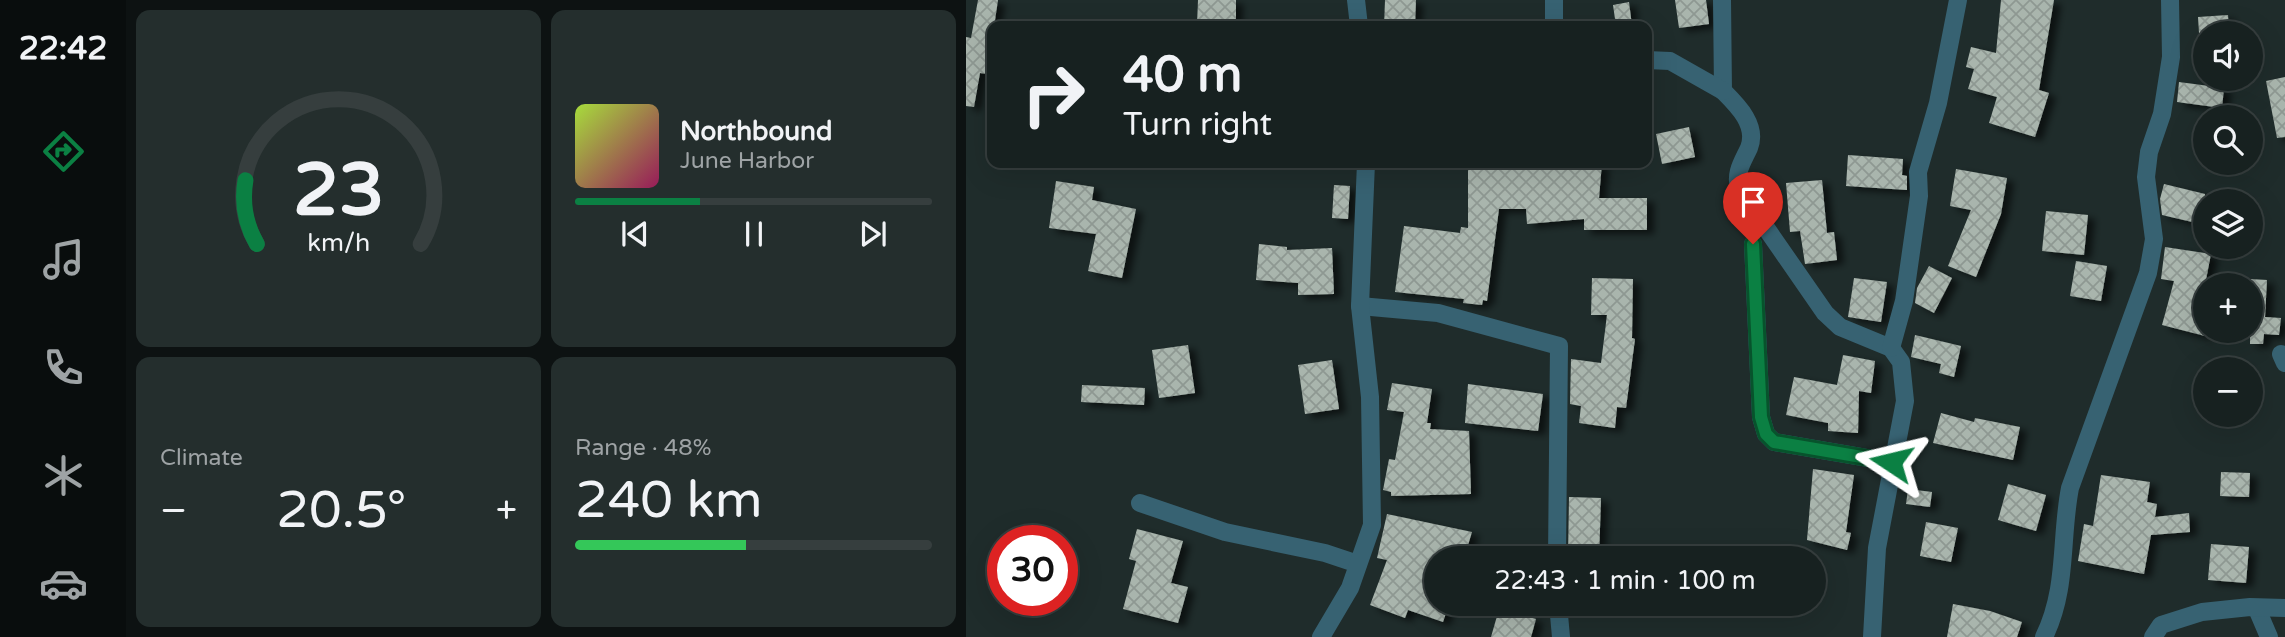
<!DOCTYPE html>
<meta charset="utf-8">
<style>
:root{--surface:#172120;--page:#242e2d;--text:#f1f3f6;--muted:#9ea3a5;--line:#363e3e;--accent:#0b8043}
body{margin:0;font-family:"Varela Round",sans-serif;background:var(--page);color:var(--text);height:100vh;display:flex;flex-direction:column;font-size:26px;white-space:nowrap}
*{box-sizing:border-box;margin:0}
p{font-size:23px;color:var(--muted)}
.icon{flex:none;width:38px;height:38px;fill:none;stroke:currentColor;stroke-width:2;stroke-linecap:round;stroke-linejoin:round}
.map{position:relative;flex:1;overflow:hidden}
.details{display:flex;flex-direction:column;gap:10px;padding:10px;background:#0d1212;width:840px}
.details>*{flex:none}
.top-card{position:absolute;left:21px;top:21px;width:665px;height:147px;border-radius:14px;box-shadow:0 7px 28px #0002,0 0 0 2px var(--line);background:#172120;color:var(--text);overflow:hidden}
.fabs{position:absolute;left:1227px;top:21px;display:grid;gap:14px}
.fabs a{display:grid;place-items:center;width:70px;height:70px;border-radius:50%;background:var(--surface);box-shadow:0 7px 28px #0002,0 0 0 2px var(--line);font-size:35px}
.speed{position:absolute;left:21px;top:525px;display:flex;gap:14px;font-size:35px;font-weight:700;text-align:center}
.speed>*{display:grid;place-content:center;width:91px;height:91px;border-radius:50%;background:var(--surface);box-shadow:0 7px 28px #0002,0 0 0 2px var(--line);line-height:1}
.speed .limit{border:10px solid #d22;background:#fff;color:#111}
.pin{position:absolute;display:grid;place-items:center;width:60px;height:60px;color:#fff;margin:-72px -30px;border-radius:50% 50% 50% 0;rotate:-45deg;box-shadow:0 0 7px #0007}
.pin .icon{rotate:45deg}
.me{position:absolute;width:77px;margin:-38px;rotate:280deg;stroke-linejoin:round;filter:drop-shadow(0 0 5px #0008)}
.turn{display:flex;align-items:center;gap:24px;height:147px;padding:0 21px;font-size:32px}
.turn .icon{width:91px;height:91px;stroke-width:2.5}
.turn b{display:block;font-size:49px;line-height:60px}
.big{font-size:52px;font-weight:600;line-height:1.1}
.details .card{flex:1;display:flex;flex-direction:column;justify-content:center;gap:10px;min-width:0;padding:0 24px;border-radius:14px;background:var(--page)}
.details .dial{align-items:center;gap:0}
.dial svg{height:182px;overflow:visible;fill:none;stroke:var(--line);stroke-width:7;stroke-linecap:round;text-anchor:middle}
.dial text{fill:var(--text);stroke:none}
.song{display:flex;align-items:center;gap:21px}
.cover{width:84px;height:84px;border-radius:10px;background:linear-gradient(135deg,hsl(80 70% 55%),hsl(330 70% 35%))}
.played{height:7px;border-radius:4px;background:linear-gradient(90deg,var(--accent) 35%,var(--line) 35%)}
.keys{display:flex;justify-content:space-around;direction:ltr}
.heat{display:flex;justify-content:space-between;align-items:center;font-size:38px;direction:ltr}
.charge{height:10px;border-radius:5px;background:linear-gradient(90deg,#34c759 48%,var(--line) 0)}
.details .tiles{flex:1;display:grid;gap:10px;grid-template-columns:repeat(2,1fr)}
.trip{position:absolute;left:458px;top:546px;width:402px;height:70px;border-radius:35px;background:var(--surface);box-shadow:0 7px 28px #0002,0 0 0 2px var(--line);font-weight:600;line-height:70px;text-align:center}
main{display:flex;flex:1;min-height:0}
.tab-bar{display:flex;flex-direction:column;width:126px;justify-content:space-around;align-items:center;background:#090d0d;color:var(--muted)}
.tab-bar .icon{width:49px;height:49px}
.tab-bar .active{color:var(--accent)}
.tab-bar b{font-size:32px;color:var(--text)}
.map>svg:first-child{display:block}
.building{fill:url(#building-cross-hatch);filter:url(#shadow)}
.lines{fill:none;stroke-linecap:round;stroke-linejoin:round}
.street{stroke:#376272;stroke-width:18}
.route-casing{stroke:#07532c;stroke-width:18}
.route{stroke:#0b8043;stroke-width:12}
</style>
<main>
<nav class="tab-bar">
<b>22:42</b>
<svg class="icon active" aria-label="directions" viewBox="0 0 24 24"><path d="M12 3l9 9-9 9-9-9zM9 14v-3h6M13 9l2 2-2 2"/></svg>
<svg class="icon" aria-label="music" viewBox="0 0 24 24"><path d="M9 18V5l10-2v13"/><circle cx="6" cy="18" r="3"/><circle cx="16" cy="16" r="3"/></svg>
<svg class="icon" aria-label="phone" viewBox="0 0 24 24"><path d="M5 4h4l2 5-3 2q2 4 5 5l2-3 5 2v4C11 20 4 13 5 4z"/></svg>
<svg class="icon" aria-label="climate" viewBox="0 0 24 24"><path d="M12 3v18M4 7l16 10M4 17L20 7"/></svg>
<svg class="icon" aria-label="car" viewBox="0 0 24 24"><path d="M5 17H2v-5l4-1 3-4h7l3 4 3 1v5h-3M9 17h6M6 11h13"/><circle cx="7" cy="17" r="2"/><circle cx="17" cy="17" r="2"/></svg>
</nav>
<section class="details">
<div class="tiles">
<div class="card dial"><svg viewBox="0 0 100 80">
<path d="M14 69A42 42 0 1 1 86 69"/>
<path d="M14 69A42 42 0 0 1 9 41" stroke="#0b8043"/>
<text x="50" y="56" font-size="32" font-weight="700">23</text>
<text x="50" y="72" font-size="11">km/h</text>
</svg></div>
<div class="card">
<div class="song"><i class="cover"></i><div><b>Northbound</b><p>June Harbor</p></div></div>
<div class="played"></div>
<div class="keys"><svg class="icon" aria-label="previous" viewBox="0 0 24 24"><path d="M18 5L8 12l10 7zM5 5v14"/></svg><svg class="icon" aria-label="pause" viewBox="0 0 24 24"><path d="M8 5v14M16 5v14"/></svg><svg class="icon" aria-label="next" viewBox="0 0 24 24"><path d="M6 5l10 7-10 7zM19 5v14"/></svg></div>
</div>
<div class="card"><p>Climate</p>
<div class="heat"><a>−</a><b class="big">20.5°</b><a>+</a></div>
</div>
<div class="card"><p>Range · 48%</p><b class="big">240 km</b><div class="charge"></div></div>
</div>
</section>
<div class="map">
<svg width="1319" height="637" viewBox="0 0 1319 637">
<defs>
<pattern id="building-cross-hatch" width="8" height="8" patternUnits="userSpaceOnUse" patternTransform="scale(1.75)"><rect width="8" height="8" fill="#a9b5ad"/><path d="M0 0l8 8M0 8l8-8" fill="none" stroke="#8e9892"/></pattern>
<filter id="shadow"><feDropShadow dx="7" dy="4" stdDeviation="3.5" flood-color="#0009"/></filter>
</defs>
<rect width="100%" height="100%" fill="#1f2c2b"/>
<g class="building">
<polygon points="12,0 32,0 21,74 14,73 8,107 0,106 0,37 5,38"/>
<polygon points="232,0 270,0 270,25 231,25"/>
<polygon points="419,0 450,0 449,26 418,26"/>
<polygon points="709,0 740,0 743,24 713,28"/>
<polygon points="1035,0 1088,0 1073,90 1083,93 1069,137 1023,123 1031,97 1002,89 1008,69 1000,67 1005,47 1030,53"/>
<polygon points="663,2 666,26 650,26 647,5"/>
<polygon points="1262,15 1263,33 1233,33 1232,17"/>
<polygon points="1319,77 1319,137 1311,138 1300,81"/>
<polygon points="1213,82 1258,88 1256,108 1211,102"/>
<polygon points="723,127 729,157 696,164 690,134"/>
<polygon points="882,155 937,159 936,175 941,176 941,190 880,186"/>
<polygon points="502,163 532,163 532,167 636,163 633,198 681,198 681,230 618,230 618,219 561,224 560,209 533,209 521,301 517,300 516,305 497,303 498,299 429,292 438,226 494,233 495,227 502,228"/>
<polygon points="990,169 1041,178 1035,214 1010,277 982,266 1005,210 984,206"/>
<polygon points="856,180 861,233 868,232 871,260 839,264 834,231 824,232 820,183"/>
<polygon points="90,181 128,187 126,200 170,209 156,278 122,271 130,234 83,228"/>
<polygon points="1198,184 1239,194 1239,225 1196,215 1194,199"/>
<polygon points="368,185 384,186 382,219 366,218"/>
<polygon points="1080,211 1122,215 1118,255 1076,251"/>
<polygon points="293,244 321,247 321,250 366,248 368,294 332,295 332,283 290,280"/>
<polygon points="1199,247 1245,254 1239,285 1239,336 1196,325 1208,281 1195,279"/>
<polygon points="1110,261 1141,266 1135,301 1104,296"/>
<polygon points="963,266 986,278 968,313 949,303 951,288"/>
<polygon points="626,278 667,279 666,338 669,339 660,408 651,407 649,428 613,423 615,406 604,404 605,359 635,363 641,315 625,315"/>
<polygon points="888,278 921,282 915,322 882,317"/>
<polygon points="1284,279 1301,280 1299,317 1315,318 1313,335 1298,334 1297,344 1284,344"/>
<polygon points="949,335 995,346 988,377 973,373 975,364 945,357"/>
<polygon points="222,345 229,393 193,398 186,350"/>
<polygon points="877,355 909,361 905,393 893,391 892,433 862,431 862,423 820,415 828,377 871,385"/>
<polygon points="366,360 373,409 339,414 332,365"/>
<polygon points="426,383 466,389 461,423 465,423 464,429 503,431 505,494 425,496 425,492 417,490 423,459 429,460 438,412 421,410"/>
<polygon points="502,384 577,394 572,431 499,423"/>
<polygon points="116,385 179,388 178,405 115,402"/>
<polygon points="975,413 1008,422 1009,418 1054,427 1047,460 967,443"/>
<polygon points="847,469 888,475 880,532 885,533 881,550 841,540"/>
<polygon points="1255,472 1284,473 1283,497 1254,496"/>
<polygon points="1135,475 1184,482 1181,502 1191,504 1189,517 1223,513 1224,532 1185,535 1178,574 1112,561 1118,524 1127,526"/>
<polygon points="1042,484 1080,495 1070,531 1032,520"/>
<polygon points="942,489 966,492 964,507 940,504"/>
<polygon points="603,497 635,498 633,558 602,558"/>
<polygon points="421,514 506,532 498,558 471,558 471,604 483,604 477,622 442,610 439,618 404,605 421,560 411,558"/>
<polygon points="960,522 992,528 985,562 954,556"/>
<polygon points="171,529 217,541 205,583 222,587 212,623 157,609 170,561 163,559"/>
<polygon points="1245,544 1283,547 1280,583 1242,580"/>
<polygon points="987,604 1024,611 1056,622 1051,637 981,637"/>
<polygon points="533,609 570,619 565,637 525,637"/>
</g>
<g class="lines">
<g class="street">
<polyline points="390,0 393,26"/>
<polyline points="588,0 588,26"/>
<path d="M756,0L757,91C771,105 792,125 783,148C776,163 769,172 773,189L859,313L874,327L925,348L935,362L939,401L911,548L906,637"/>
<polyline points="681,60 704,61 757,91"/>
<polyline points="787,244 795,417 800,434 808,442 925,462"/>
<polyline points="394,306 472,313 593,346 591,558"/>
<polyline points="925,348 938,301 953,196 952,172 972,103 992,0"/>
<polyline points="1315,354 1319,363"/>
<polyline points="174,503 259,532 359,553 392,564"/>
<polyline points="592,604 595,637"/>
<polyline points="1291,609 1303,637"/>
<polyline points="355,637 384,588 406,525 404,397 394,306 400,163"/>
<path d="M1078,637C1102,588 1094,539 1104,488L1182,273L1188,239L1180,177L1183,152L1196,114L1205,57L1204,0"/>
<polyline points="1187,637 1195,625 1236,612 1284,607 1319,608"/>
</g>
</g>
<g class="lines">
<defs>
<polyline id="route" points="787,244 795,417 800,434 808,442 925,462"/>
</defs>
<use href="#route" class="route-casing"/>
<use href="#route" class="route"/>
</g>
</svg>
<div class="fabs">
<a><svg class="icon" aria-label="sound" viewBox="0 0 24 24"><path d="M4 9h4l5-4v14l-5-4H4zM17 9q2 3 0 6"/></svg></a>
<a><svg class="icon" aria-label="search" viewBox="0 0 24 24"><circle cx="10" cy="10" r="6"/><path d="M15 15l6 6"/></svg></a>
<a><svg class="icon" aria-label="layers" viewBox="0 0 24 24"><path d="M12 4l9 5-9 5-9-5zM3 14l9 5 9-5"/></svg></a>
<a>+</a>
<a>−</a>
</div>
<div class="speed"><div class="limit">30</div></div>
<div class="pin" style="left:787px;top:244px;background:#d93025"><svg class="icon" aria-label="arrive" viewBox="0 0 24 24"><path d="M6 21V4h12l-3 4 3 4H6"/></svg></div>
<svg class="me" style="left:925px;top:462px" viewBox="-20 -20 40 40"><path d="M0-17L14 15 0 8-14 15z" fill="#0b8043" stroke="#fff" stroke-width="4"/></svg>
<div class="trip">22:43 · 1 min · 100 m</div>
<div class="top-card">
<div class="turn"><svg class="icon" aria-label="right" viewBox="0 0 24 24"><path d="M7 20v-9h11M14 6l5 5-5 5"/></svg><div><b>40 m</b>Turn right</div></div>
</div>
</div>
</main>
